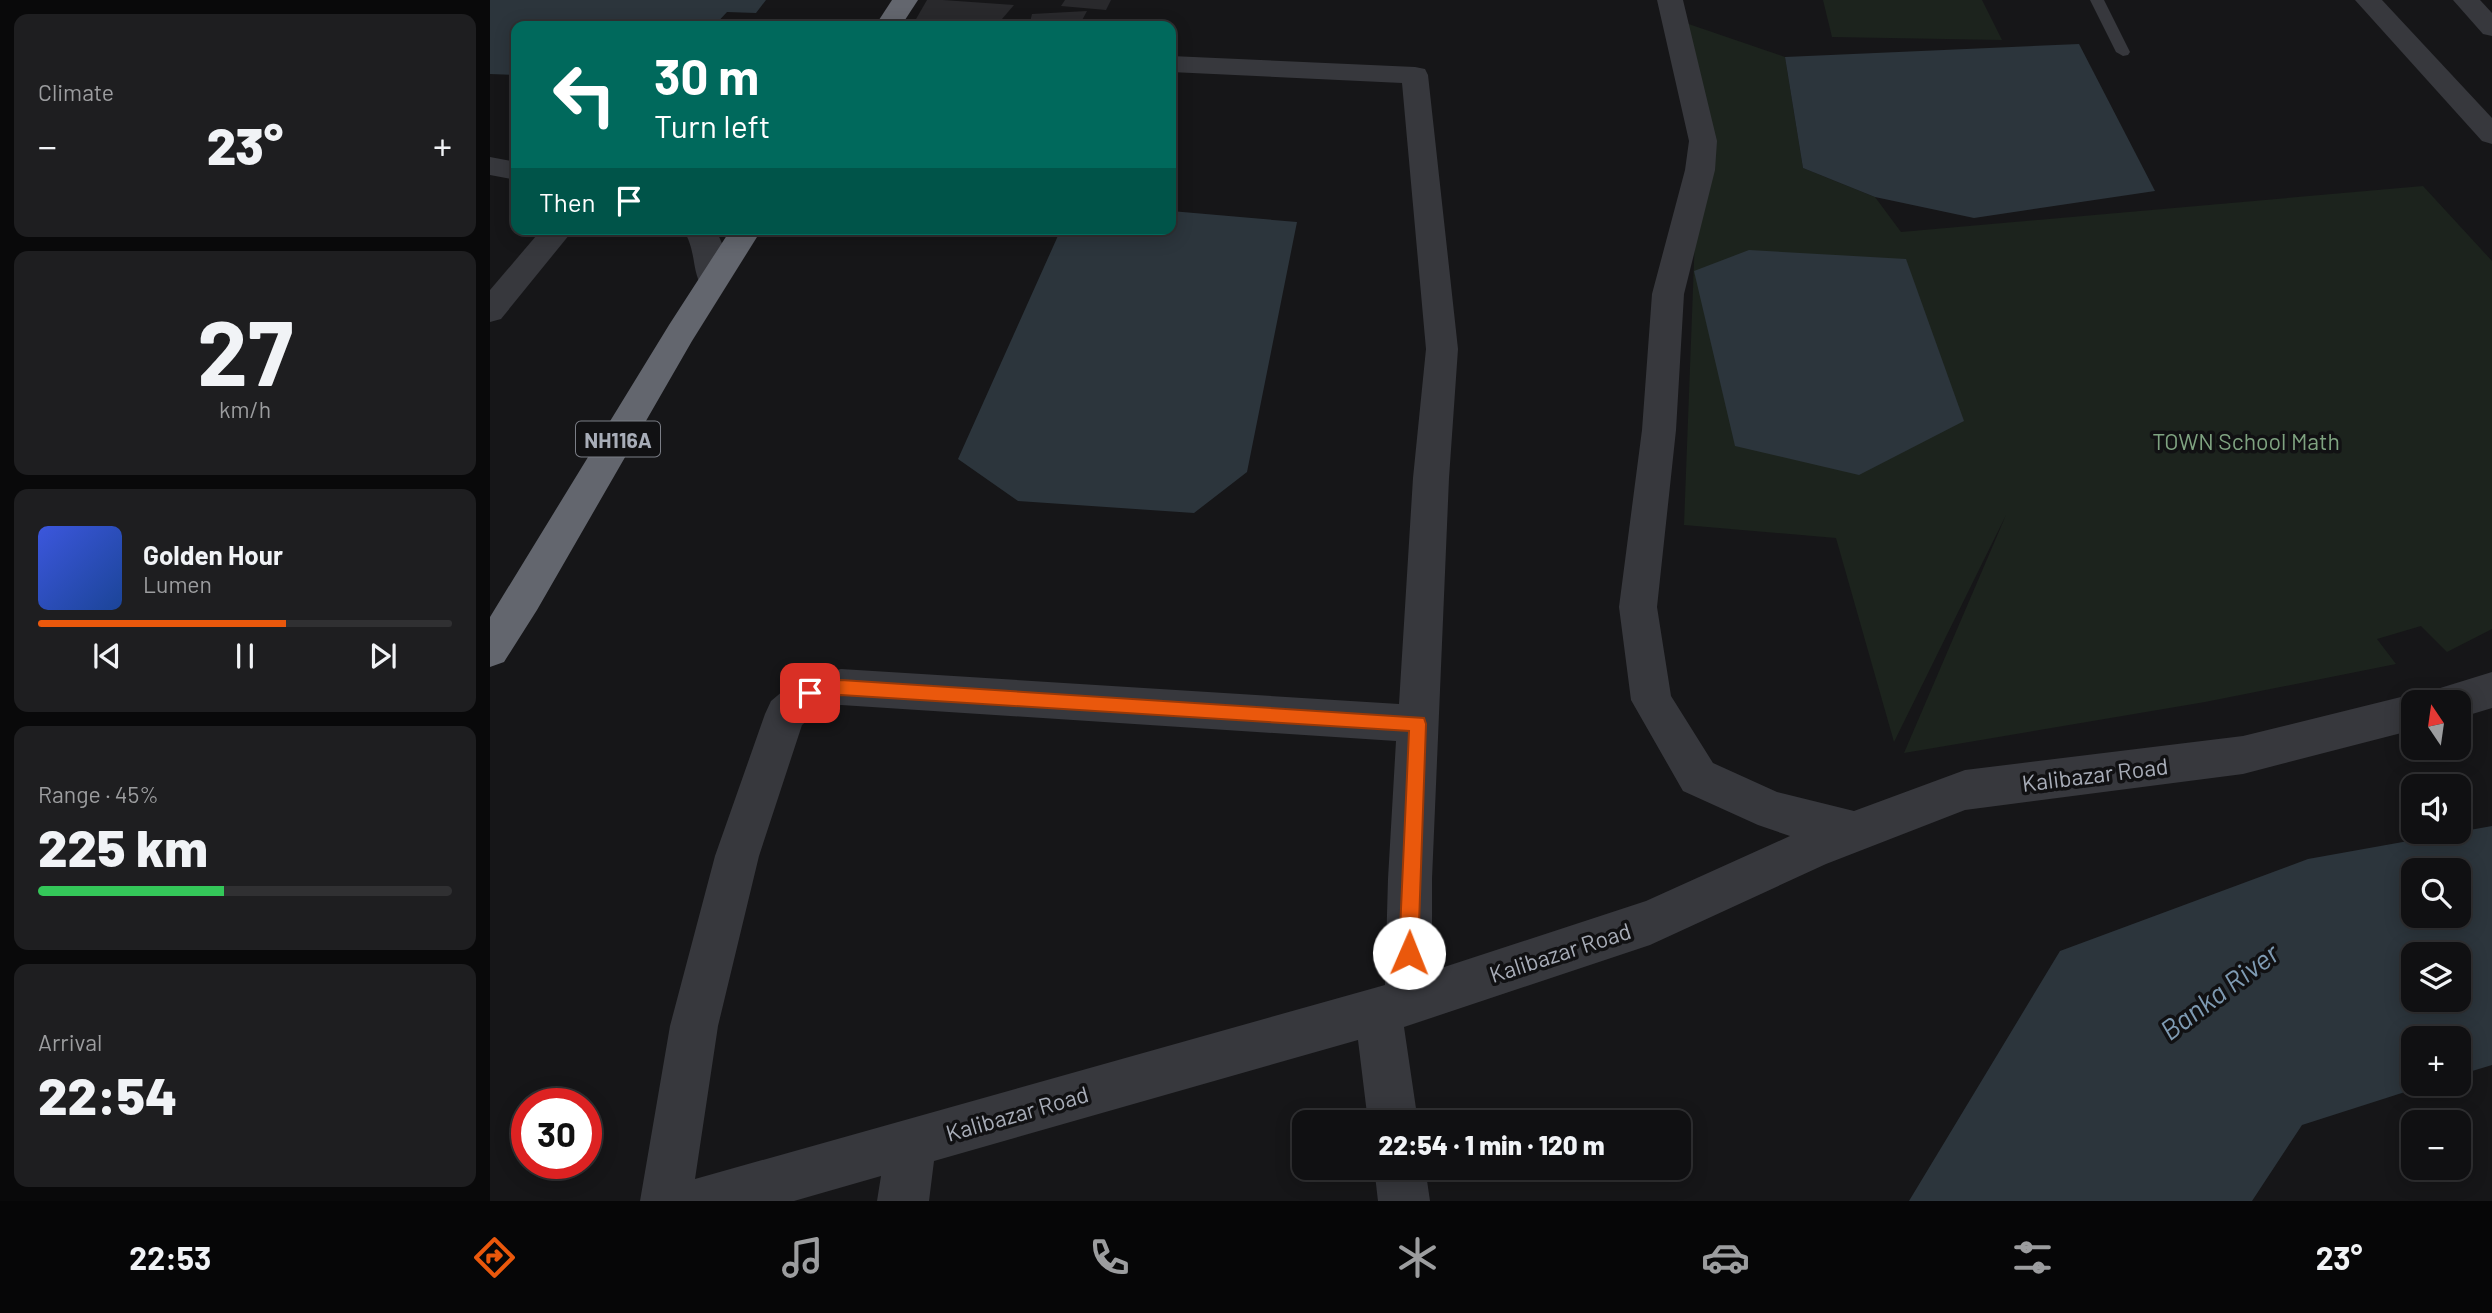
<!DOCTYPE html>
<meta charset="utf-8">
<style>
:root{--surface:#101012;--page:#1e1e20;--text:#f1f3f6;--muted:#9c9d9f;--line:#303032;--accent:#ea580c}
body{margin:0;font-family:Barlow,sans-serif;background:var(--page);color:var(--text);height:100vh;display:flex;flex-direction:column;font-size:26px;white-space:nowrap}
*{box-sizing:border-box;margin:0}
p{font-size:23px;color:var(--muted)}
.icon{flex:none;width:38px;height:38px;fill:none;stroke:currentColor;stroke-width:2;stroke-linecap:round;stroke-linejoin:round}
.map{position:relative;flex:1;overflow:hidden}
.panel{display:flex;flex-direction:column;gap:14px;padding:14px;background:#09090a;width:490px}
.panel>*{flex:none}
.hud{position:absolute;left:21px;top:21px;width:665px;height:214px;border-radius:14px;box-shadow:0 4px 18px #0003,0 0 0 2px var(--line);background:#00695c;color:#fff;overflow:hidden}
.needle{width:46px;rotate:347deg}
.controls{position:absolute;left:1911px;top:690px;display:grid;gap:14px}
.controls a{display:grid;place-items:center;width:70px;height:70px;border-radius:14px;background:var(--surface);box-shadow:0 4px 18px #0003,0 0 0 2px var(--line);font-size:35px}
.speed{position:absolute;left:21px;top:1088px;display:flex;gap:14px;font-size:35px;font-weight:700;text-align:center}
.speed>*{display:grid;place-content:center;width:91px;height:91px;border-radius:50%;background:var(--surface);box-shadow:0 4px 18px #0003,0 0 0 2px var(--line);line-height:1}
.speed .limit{border:10px solid #d22;background:#fff;color:#111}
.pin{position:absolute;display:grid;place-items:center;width:60px;height:60px;color:#fff;margin:-30px;border-radius:14px;box-shadow:0 4px 10px #0006}
.me{position:absolute;width:77px;margin:-38px;rotate:1deg;stroke-linejoin:round;filter:drop-shadow(0 0 5px #0008)}
.turn{display:flex;align-items:center;gap:24px;height:147px;padding:0 28px;font-size:32px}
.turn .icon{width:91px;height:91px;stroke-width:2.5}
.turn b{display:block;font-size:49px;line-height:60px}
.then{display:flex;align-items:center;height:66px;padding:0 28px;background:#0003;gap:14px;font-size:26px}
.big{font-size:52px;font-weight:800;line-height:1.1}
.panel .widget{flex:1;display:flex;flex-direction:column;justify-content:center;gap:10px;min-width:0;padding:0 24px;border-radius:14px;background:var(--page)}
.panel .dial{align-items:center;gap:0}
.dial b{font-size:91px;line-height:1}
.song{display:flex;align-items:center;gap:21px}
.cover{width:84px;height:84px;border-radius:10px;background:linear-gradient(135deg,hsl(230 70% 55%),hsl(220 70% 35%))}
.played{height:7px;border-radius:4px;background:linear-gradient(90deg,var(--accent) 60%,var(--line) 60%)}
.keys{display:flex;justify-content:space-around;direction:ltr}
.heat{display:flex;justify-content:space-between;align-items:center;font-size:38px;direction:ltr}
.charge{height:10px;border-radius:5px;background:linear-gradient(90deg,#34c759 45%,var(--line) 0)}
.trip{position:absolute;left:802px;top:1110px;width:399px;height:70px;border-radius:14px;background:var(--surface);box-shadow:0 4px 18px #0003,0 0 0 2px var(--line);font-weight:800;line-height:70px;text-align:center}
.dock{display:flex;height:112px;justify-content:space-around;align-items:center;background:#060607;color:var(--muted)}
.dock .icon{width:49px;height:49px}
.dock .on{color:var(--accent)}
.dock b{font-size:32px;color:var(--text)}
main{display:flex;flex:1;min-height:0}
.map>svg:first-child{display:block}
.green{fill:#1c231d}
.water{fill:#2c353c;fill-rule:evenodd}
.building{fill:#29292c}
.lines{fill:none;stroke-linecap:round;stroke-linejoin:round}
.lane{fill:#37383d;fill-rule:evenodd}
.street{fill:#37383d;fill-rule:evenodd}
.highway{fill:#63666e;fill-rule:evenodd}
.route{fill:#ea580c;stroke:#983908;stroke-width:2}
.labels{text-anchor:middle;dominant-baseline:central;stroke-width:7;stroke-linejoin:round;paint-order:stroke}
.shield{fill:#111113;stroke:#7b7e86;stroke-width:2}
.shield-label{font-size:21px;font-weight:bold;fill:#a8adb8}
.park-label{font-size:23px;fill:#7fa381;stroke:#111113}
.street-label{font-size:23px;fill:#a8adb8;stroke:#111113}
.near-water-label{font-size:28px;font-style:italic;fill:#7f9bb3;stroke:#111113}
</style>
<main>
<section class="panel">
<div class="widget"><p>Climate</p>
<div class="heat"><a>−</a><b class="big">23°</b><a>+</a></div>
</div>
<div class="widget dial"><b>27</b><p>km/h</p></div>
<div class="widget">
<div class="song"><i class="cover"></i><div><b>Golden Hour</b><p>Lumen</p></div></div>
<div class="played"></div>
<div class="keys"><svg class="icon" aria-label="previous" viewBox="0 0 24 24"><path d="M18 5L8 12l10 7zM5 5v14"/></svg><svg class="icon" aria-label="pause" viewBox="0 0 24 24"><path d="M8 5v14M16 5v14"/></svg><svg class="icon" aria-label="next" viewBox="0 0 24 24"><path d="M6 5l10 7-10 7zM19 5v14"/></svg></div>
</div>
<div class="widget"><p>Range · 45%</p><b class="big">225 km</b><div class="charge"></div></div>
<div class="widget"><p>Arrival</p><b class="big">22:54</b></div>
</section>
<div class="map">
<svg width="2002" height="1201" viewBox="0 0 2002 1201">
<rect width="100%" height="100%" fill="#161618"/>
<g class="green">
<polygon points="1333,0 1492,0 1512,40 1342,37"/>
<polygon points="1184,19 1295,57 1313,168 1385,197 1411,232 1933,186 2002,261 2002,629 1957,652 1931,626 1887,639 1906,664 1715,702 1414,753 1516,515 1404,742 1346,538 1194,525 1205,236 1217,143"/>
</g>
<g class="water">
<polygon points="0,0 276,0 266,13 237,12 224,26 26,26 26,75 0,74"/>
<polygon points="1589,44 1665,191 1484,218 1385,197 1313,168 1295,57"/>
<polygon points="681,211 807,222 757,472 704,513 528,501 468,459 571,229 681,229"/>
<polygon points="1259,250 1416,259 1474,421 1369,475 1245,446 1204,271"/>
<path d="M2002,826V1065L1969,1075V1038H1923V1083H1943L1812,1125L1762,1201H1419L1570,951L1818,859ZM1923,870H1969V915H1923ZM1923,954H1969V999H1923Z"/>
</g>
<g class="building">
<polygon points="437,0 453,0 524,5 506,26 422,26"/>
<polygon points="575,0 621,0 616,10 571,6"/>
<polygon points="597,11 589,26 539,26 542,14"/>
</g>
<g class="lines">
<polygon class="lane" points="1600,0 1614,0 1640,52 1638,55 1633,56 1626,52"/>
<g class="street">
<path d="M1167,0H1193L1227,141L1225,170L1194,294L1186,430L1167,607L1181,696L1223,763L1287,792L1364,811L1475,770L1753,736L1923,694L1939,702H1923V730L1753,774L1475,810L1336,864L1160,945L914,1027L928,1122H878L868,1040L444,1161L439,1201H387L391,1176L304,1201H150L180,1026L225,856L275,714L281,701L306,680L351,669L909,704L923,478L936,349L912,83L681,72V56L925,67L935,69L938,75L968,349L959,478L942,879V971L1156,901L1300,836L1268,825L1193,791L1141,700L1129,607L1152,430L1162,294L1195,170L1199,141ZM351,705L906,741L898,879L895,985L205,1179L228,1026L269,856L312,725L331,709Z"/>
<polygon points="1865,0 1892,0 2002,118 2002,144 1992,141"/>
<polygon points="1963,0 1990,0 2002,13 2002,36 1993,34"/>
<polygon points="0,157 26,162 26,180 0,175"/>
<polygon points="52,229 84,229 11,319 0,322 0,290"/>
<path d="M193,229H225C234,245 244,270 234,287L223,290L212,287C201,269 207,252 193,229Z"/>
<polygon points="2002,672 2002,708 1969,718 1969,702 1941,702 1947,689"/>
<polygon points="884,1167 935,1167 940,1201 888,1201"/>
</g>
<g class="highway">
<polygon points="402,0 428,0 411,26 385,26"/>
<polygon points="241,229 272,229 202,341 47,610 14,662 0,667 0,617 179,325"/>
</g>
</g>
<polygon class="route" points="351,680 934,718 936,724 928,953 926,959 919,962 912,959 909,953 919,731 351,695 320,701 314,699 311,693 314,688"/>
<g class="labels">
<rect class="shield" x="86" y="421.5" width="84" height="35" rx="5"/>
<g class="shield-label">
<text x="128" y="439">NH116A</text>
</g>
<g class="park-label">
<text x="1756" y="441">TOWN School Math</text>
</g>
<g class="street-label">
<text transform="translate(1605 774) rotate(-7)">Kalibazar Road</text>
<text transform="translate(1070 952) rotate(-18)">Kalibazar Road</text>
<text transform="translate(527 1113) rotate(-16)">Kalibazar Road</text>
</g>
<g class="near-water-label">
<text transform="translate(1729 991) rotate(-37)">Banka River</text>
</g>
</g>
</svg>
<div class="controls">
<a><svg class="needle" viewBox="-14 -14 28 28"><path d="M0-13l5 13h-10z" fill="#e53935"/><path d="M0 13l5-13h-10z" fill="#9c9d9f"/></svg></a>
<a><svg class="icon" aria-label="sound" viewBox="0 0 24 24"><path d="M4 9h4l5-4v14l-5-4H4zM17 9q2 3 0 6"/></svg></a>
<a><svg class="icon" aria-label="search" viewBox="0 0 24 24"><circle cx="10" cy="10" r="6"/><path d="M15 15l6 6"/></svg></a>
<a><svg class="icon" aria-label="layers" viewBox="0 0 24 24"><path d="M12 4l9 5-9 5-9-5zM3 14l9 5 9-5"/></svg></a>
<a>+</a>
<a>−</a>
</div>
<div class="speed"><div class="limit">30</div></div>
<div class="pin" style="left:320px;top:693px;background:#d93025"><svg class="icon" aria-label="arrive" viewBox="0 0 24 24"><path d="M6 21V4h12l-3 4 3 4H6"/></svg></div>
<svg class="me" style="left:919px;top:953px" viewBox="-20 -20 40 40"><circle r="19" fill="#fff"/><path d="M0-13L10 11 0 6-10 11z" fill="#ea580c"/></svg>
<div class="trip">22:54 · 1 min · 120 m</div>
<div class="hud">
<div class="turn"><svg class="icon" aria-label="left" viewBox="0 0 24 24"><path d="M17 20v-9H6M10 6l-5 5 5 5"/></svg><div><b>30 m</b>Turn left</div></div>
<div class="then">Then<svg class="icon" aria-label="arrive" viewBox="0 0 24 24"><path d="M6 21V4h12l-3 4 3 4H6"/></svg></div>
</div>
</div>
</main>
<nav class="dock">
<b>22:53</b>
<svg class="icon on" aria-label="directions" viewBox="0 0 24 24"><path d="M12 3l9 9-9 9-9-9zM9 14v-3h6M13 9l2 2-2 2"/></svg>
<svg class="icon" aria-label="music" viewBox="0 0 24 24"><path d="M9 18V5l10-2v13"/><circle cx="6" cy="18" r="3"/><circle cx="16" cy="16" r="3"/></svg>
<svg class="icon" aria-label="phone" viewBox="0 0 24 24"><path d="M5 4h4l2 5-3 2q2 4 5 5l2-3 5 2v4C11 20 4 13 5 4z"/></svg>
<svg class="icon" aria-label="climate" viewBox="0 0 24 24"><path d="M12 3v18M4 7l16 10M4 17L20 7"/></svg>
<svg class="icon" aria-label="car" viewBox="0 0 24 24"><path d="M5 17H2v-5l4-1 3-4h7l3 4 3 1v5h-3M9 17h6M6 11h13"/><circle cx="7" cy="17" r="2"/><circle cx="17" cy="17" r="2"/></svg>
<svg class="icon" aria-label="filters" viewBox="0 0 24 24"><path d="M4 7h16M4 17h16"/><circle cx="9" cy="7" r="2"/><circle cx="15" cy="17" r="2"/></svg>
<b>23°</b>
</nav>
